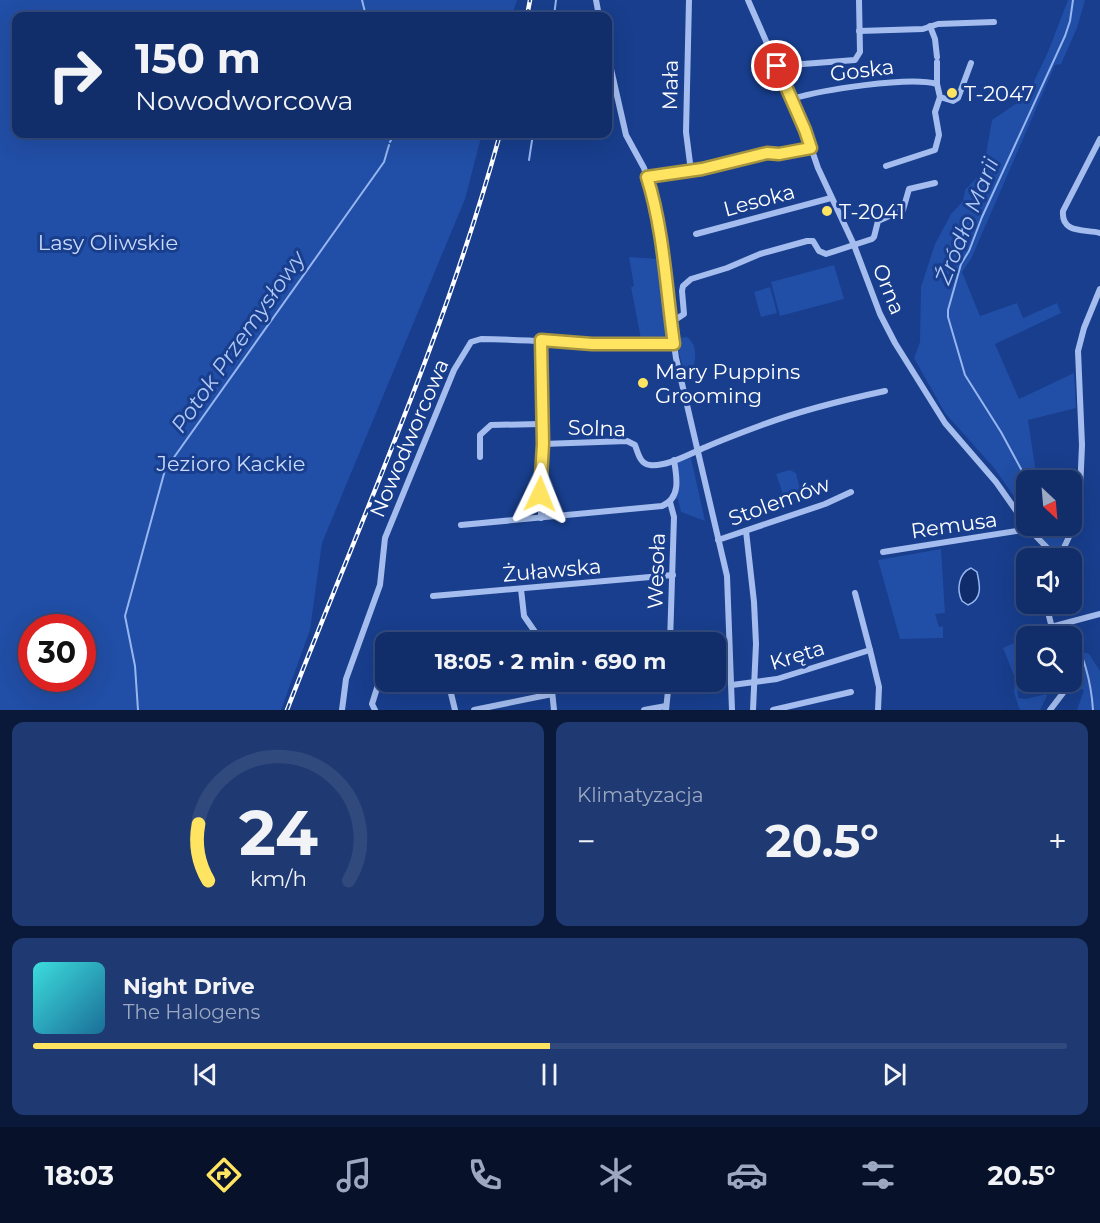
<!DOCTYPE html>
<html lang="pl">
<meta charset="utf-8">
<style>
:root{--surface:#122e6a;--page:#1f3a72;--text:#f1f3f6;--muted:#9ca8c1;--line:#314a7e;--accent:#ffe461}
body{margin:0;font-family:Montserrat,sans-serif;background:var(--page);color:var(--text);height:100vh;display:flex;flex-direction:column;font-size:22px;white-space:nowrap}
*{box-sizing:border-box;margin:0}
p{font-size:20px;color:var(--muted)}
.icon{flex:none;width:33px;height:33px;fill:none;stroke:currentColor;stroke-width:2;stroke-linecap:round;stroke-linejoin:round}
.map{position:relative;height:710px;overflow:hidden}
.drawer{display:flex;flex-direction:column;gap:12px;padding:12px;background:#0a193a;flex:1}
.drawer>*{flex:none}
.top-card{position:absolute;left:12px;top:12px;width:600px;height:126px;border-radius:12px;box-shadow:0 6px 24px #0002,0 0 0 2px var(--line);background:#122e6a;color:var(--text);overflow:hidden}
.needle{width:39px;rotate:154deg}
.buttons{position:absolute;left:1016px;top:470px;display:grid;gap:12px}
.buttons a{display:grid;place-items:center;width:66px;height:66px;border-radius:12px;background:var(--surface);box-shadow:0 6px 24px #0002,0 0 0 2px var(--line);font-size:30px}
.speed{position:absolute;left:18px;top:614px;display:flex;gap:12px;font-size:30px;font-weight:700;text-align:center}
.speed>*{display:grid;place-content:center;width:78px;height:78px;border-radius:50%;background:var(--surface);box-shadow:0 6px 24px #0002,0 0 0 2px var(--line);line-height:1}
.speed .limit{border:9px solid #d22;background:#fff;color:#111}
.pin{position:absolute;display:grid;place-items:center;width:51px;height:51px;color:#fff;margin:-26px;border:3px solid #fff;border-radius:50%;box-shadow:0 2px 6px #0007}
.me{position:absolute;width:66px;margin:-33px;rotate:2deg;stroke-linejoin:round;filter:drop-shadow(0 0 4px #0008)}
.turn{display:flex;align-items:center;gap:21px;height:126px;padding:0 24px;font-size:27px}
.turn .icon{width:78px;height:78px;stroke-width:2.5}
.turn b{display:block;font-size:42px;line-height:51px}
.big{font-size:45px;font-weight:700;line-height:1.1}
.drawer .card{flex:1;display:flex;flex-direction:column;justify-content:center;gap:9px;min-width:0;padding:0 21px;border-radius:12px;background:var(--page)}
.drawer .dial{align-items:center;gap:0}
.dial svg{height:156px;overflow:visible;fill:none;stroke:var(--line);stroke-width:7;stroke-linecap:round;text-anchor:middle}
.dial text{fill:var(--text);stroke:none}
.song{display:flex;align-items:center;gap:18px}
.cover{width:72px;height:72px;border-radius:9px;background:linear-gradient(135deg,hsl(180 70% 55%),hsl(200 70% 35%))}
.played{height:6px;border-radius:3px;background:linear-gradient(90deg,var(--accent) 50%,var(--line) 50%)}
.keys{display:flex;justify-content:space-around;direction:ltr}
.heat{display:flex;justify-content:space-between;align-items:center;font-size:33px;direction:ltr}
.drawer .tiles{flex:1;display:grid;gap:12px;grid-template-columns:1fr 1fr}
.card:last-child{grid-column:span 2}
.trip{position:absolute;left:375px;top:632px;width:351px;height:60px;border-radius:12px;background:var(--surface);box-shadow:0 6px 24px #0002,0 0 0 2px var(--line);font-weight:700;line-height:60px;text-align:center}
.dock{display:flex;height:96px;justify-content:space-around;align-items:center;background:#07122a;color:var(--muted)}
.dock .icon{width:42px;height:42px}
.dock .on{color:var(--accent)}
.dock b{font-size:27px;color:var(--text)}
.map>svg:first-child{display:block}
.green{fill:#214ea6;fill-rule:evenodd}
.water{fill:#102c6a;stroke:#96b6f1;stroke-width:1.5}
.lines{fill:none;stroke-linecap:round;stroke-linejoin:round}
.stream{stroke:#96b6f1;stroke-width:2}
.minor{stroke:#a4bdee;stroke-width:6}
.rail-casing{stroke:#fff;stroke-width:4.5}
.rail{stroke:#183e8d;stroke-width:2;stroke-dasharray:7;stroke-linecap:butt}
.route-casing{stroke:#a6943f;stroke-width:15}
.route{stroke:#ffe461;stroke-width:10}
.poi-dot{fill:#ffe461;stroke:#183e8d;stroke-width:2}
.labels{text-anchor:middle;dominant-baseline:central;stroke-width:6;stroke-linejoin:round;paint-order:stroke}
.street-label{font-size:21px;fill:#fff;stroke:#183e8d}
.poi-label{font-size:21px;fill:#fff;stroke:#183e8d;text-anchor:start}
.park-label{font-size:21px;fill:#cadafa;stroke:#183e8d}
.water-label{font-size:22px;font-style:italic;fill:#b0c8f6;stroke:#183e8d}
</style>
<div class="map">
<svg width="1100" height="710" viewBox="0 0 1100 710">
<rect width="100%" height="100%" fill="#183e8d"/>
<g class="green">
<path d="M0,0H517L512,16H16V134H482L465,199L322,543L310,630L281,710H0ZM32,627H82V678H32Z"/>
<polygon points="1068,0 1085,0 1077,28 1061,64 1055,65 971,259 962,272 980,316 1017,303 1023,318 1057,303 1061,313 995,344 1019,399 1074,373 1076,408 1028,420 1037,480 1026,480 1026,514 995,469 945,413 914,358 920,342 921,287 935,244 951,214 963,201 965,190 983,171 992,120 1027,96 1048,52"/>
<polygon points="629,257 659,259 665,297 667,339 641,339 631,287 634,286"/>
<polygon points="834,265 844,299 780,316 771,282"/>
<polygon points="770,287 777,313 761,317 754,292"/>
<path d="M687,337C701,348 695,368 686,381L677,344L680,338Z"/>
<polygon points="691,458 705,521 681,512 678,499 675,499 678,491 678,462"/>
<polygon points="790,470 796,473 802,498 789,502 785,500 776,474"/>
<polygon points="1031,525 1070,525 1060,548 1057,551 1051,549"/>
<polygon points="941,549 945,613 935,614 939,627 943,626 943,638 900,639 878,560"/>
<polygon points="1026,638 1026,675 1017,678 1018,698 1026,699 1046,694 1047,696 1040,710 1021,710 1019,708 1014,692 1015,678 1003,648"/>
<polygon points="1074,649 1089,654 1100,671 1100,710 1077,710 1084,690 1080,689 1080,674"/>
</g>
<path class="water" d="M971,568L977,572C980,585 983,599 968,605L962,601C956,589 959,573 971,568Z"/>
<g class="lines">
<g class="stream">
<polyline points="362,0 366,16"/>
<polyline points="554,16 556,0"/>
<polyline points="390,142 394,134"/>
<polyline points="529,160 533,134"/>
<polyline points="1026,483 1021,469 1001,432 965,375 948,317 948,310 961,264 969,251 982,217 1065,36 1070,21 1073,0"/>
<polyline points="1038,525 1039,526"/>
<polyline points="1039,550 1040,558"/>
<path d="M1071,627C1083,657 1091,678 1093,710"/>
<polyline points="138,710 135,666 125,616 165,470 384,162 389,145"/>
</g>
<g class="minor">
<polyline points="596,0 599,16"/>
<polyline points="689,0 686,132 691,171"/>
<polyline points="748,0 805,130 818,168 854,245 880,314 895,343 945,423 996,482 1029,529 1057,558"/>
<polyline points="930,26 935,39 937,57"/>
<polyline points="859,31 923,29 938,24 994,22"/>
<polyline points="608,56 626,135 644,168 653,196 676,358 727,576 732,710"/>
<polyline points="937,62 937,84"/>
<polyline points="777,66 855,60 860,52 859,0"/>
<path d="M792,99C821,90 909,76 937,84L940,97L953,101L958,98L971,63"/>
<path d="M1100,139L1063,211C1061,234 1085,229 1100,233"/>
<polyline points="886,166 935,150 939,135 935,112 940,97"/>
<polyline points="647,177 702,169 767,153 779,154 811,148"/>
<polyline points="696,234 831,198"/>
<polyline points="671,319 678,318 684,314 682,291 683,286 691,279 727,268 760,254 807,241 813,241 819,251 826,254 872,239 874,237 878,221 903,210 909,189 935,183"/>
<polyline points="541,340 541,518"/>
<path d="M543,444L627,441L635,445C638,453 640,464 650,465C667,467 691,453 706,447C724,439 743,432 762,425C802,410 843,400 885,391"/>
<polyline points="480,457 480,435 491,425 541,424"/>
<path d="M461,525L662,506C681,498 677,478 674,460"/>
<polyline points="746,531 754,602 756,644 753,710"/>
<polyline points="718,540 825,504 851,492"/>
<polyline points="883,552 1029,529"/>
<polyline points="1059,558 1075,524 1080,491 1082,445 1078,351 1084,328 1100,289"/>
<polyline points="521,589 524,616 542,642"/>
<polyline points="433,596 673,575"/>
<polyline points="1049,603 1049,616 1054,636"/>
<polyline points="1051,627 1100,614"/>
<polyline points="564,642 596,636"/>
<polyline points="670,642 674,517 670,502"/>
<polyline points="870,650 879,687 878,710"/>
<polyline points="448,681 455,710"/>
<polyline points="551,681 554,710"/>
<polyline points="732,685 777,679 870,650 855,593"/>
<path d="M342,710L346,679L380,585L385,538L454,370L471,342L481,339C545,340 609,347 674,344"/>
<polyline points="375,710 372,704 384,666"/>
<polyline points="474,710 552,694"/>
<polyline points="644,710 666,706"/>
<polyline points="666,710 669,681"/>
<polyline points="773,710 851,692"/>
<polyline points="1050,710 1063,693 1065,681"/>
</g>
<defs>
<g id="rail">
<polyline points="527,16 530,0"/>
<path d="M287,710C361,519 446,332 500,134"/>
</g>
</defs>
<use href="#rail" class="rail-casing"/>
<use href="#rail" class="rail"/>
</g>
<g class="lines">
<defs>
<path id="route" d="M540,494L543,444L541,340L592,344H674C666,289 664,231 647,177L702,169L767,153L779,154L811,148L805,130L777,66"/>
</defs>
<use href="#route" class="route-casing"/>
<use href="#route" class="route"/>
</g>
<g class="poi-dot">
<circle cx="952" cy="93" r="6"/>
<circle cx="827" cy="211" r="6"/>
<circle cx="643" cy="383" r="6"/>
</g>
<g class="labels">
<g class="street-label">
<text transform="translate(862 70) rotate(-7)">Goska</text>
<text transform="translate(670 85) rotate(-89)">Mała</text>
<text transform="translate(759 200) rotate(-15)">Lesoka</text>
<text transform="translate(889 289) rotate(68)">Orna</text>
<text transform="translate(597 428) rotate(2)">Solna</text>
<text transform="translate(409 438) rotate(-67)">Nowodworcowa</text>
<text transform="translate(779 501) rotate(-20)">Stolemów</text>
<text transform="translate(954 525) rotate(-8)">Remusa</text>
<text transform="translate(552 570) rotate(-5)">Żuławska</text>
<text transform="translate(656 571) rotate(-88)">Wesoła</text>
<text transform="translate(797 655) rotate(-17)">Kręta</text>
</g>
<g class="poi-label">
<text x="964" y="93">T-2047</text>
<text x="839" y="211">T-2041</text>
<text x="655" y="371">Mary Puppins<tspan x="655" dy="24">Grooming</tspan></text>
</g>
<g class="park-label">
<text x="108" y="242">Lasy Oliwskie</text>
<text x="231" y="463">Jezioro Kackie</text>
</g>
<g class="water-label">
<text transform="translate(967 221) rotate(-68)">Źródło Marii</text>
<text transform="translate(238 342) rotate(-55)">Potok Przemysłowy</text>
</g>
</g>
</svg>
<div class="buttons">
<a><svg class="needle" viewBox="-14 -14 28 28"><path d="M0-13l5 13h-10z" fill="#e53935"/><path d="M0 13l5-13h-10z" fill="#9ca8c1"/></svg></a>
<a><svg class="icon" aria-label="sound" viewBox="0 0 24 24"><path d="M4 9h4l5-4v14l-5-4H4zM17 9q2 3 0 6"/></svg></a>
<a><svg class="icon" aria-label="search" viewBox="0 0 24 24"><circle cx="10" cy="10" r="6"/><path d="M15 15l6 6"/></svg></a>
</div>
<div class="speed"><div class="limit">30</div></div>
<div class="pin" style="left:777px;top:66px;background:#d93025"><svg class="icon" aria-label="arrive" viewBox="0 0 24 24"><path d="M6 21V4h12l-3 4 3 4H6"/></svg></div>
<svg class="me" style="left:540px;top:494px" viewBox="-20 -20 40 40"><path d="M0-17L14 15 0 8-14 15z" fill="#ffe461" stroke="#fff" stroke-width="4"/></svg>
<div class="trip">18:05 · 2 min · 690 m</div>
<div class="top-card">
<div class="turn"><svg class="icon" aria-label="right" viewBox="0 0 24 24"><path d="M7 20v-9h11M14 6l5 5-5 5"/></svg><div><b>150 m</b>Nowodworcowa</div></div>
</div>
</div>
<section class="drawer">
<div class="tiles">
<div class="card dial"><svg viewBox="0 0 100 80">
<path d="M14 69A42 42 0 1 1 86 69"/>
<path d="M14 69A42 42 0 0 1 9 40" stroke="#ffe461"/>
<text x="50" y="56" font-size="32" font-weight="700">24</text>
<text x="50" y="72" font-size="11">km/h</text>
</svg></div>
<div class="card"><p>Klimatyzacja</p>
<div class="heat"><a>−</a><b class="big">20.5°</b><a>+</a></div>
</div>
<div class="card">
<div class="song"><i class="cover"></i><div><b>Night Drive</b><p>The Halogens</p></div></div>
<div class="played"></div>
<div class="keys"><svg class="icon" aria-label="previous" viewBox="0 0 24 24"><path d="M18 5L8 12l10 7zM5 5v14"/></svg><svg class="icon" aria-label="pause" viewBox="0 0 24 24"><path d="M8 5v14M16 5v14"/></svg><svg class="icon" aria-label="next" viewBox="0 0 24 24"><path d="M6 5l10 7-10 7zM19 5v14"/></svg></div>
</div>
</div>
</section>
<nav class="dock">
<b>18:03</b>
<svg class="icon on" aria-label="directions" viewBox="0 0 24 24"><path d="M12 3l9 9-9 9-9-9zM9 14v-3h6M13 9l2 2-2 2"/></svg>
<svg class="icon" aria-label="music" viewBox="0 0 24 24"><path d="M9 18V5l10-2v13"/><circle cx="6" cy="18" r="3"/><circle cx="16" cy="16" r="3"/></svg>
<svg class="icon" aria-label="phone" viewBox="0 0 24 24"><path d="M5 4h4l2 5-3 2q2 4 5 5l2-3 5 2v4C11 20 4 13 5 4z"/></svg>
<svg class="icon" aria-label="climate" viewBox="0 0 24 24"><path d="M12 3v18M4 7l16 10M4 17L20 7"/></svg>
<svg class="icon" aria-label="car" viewBox="0 0 24 24"><path d="M5 17H2v-5l4-1 3-4h7l3 4 3 1v5h-3M9 17h6M6 11h13"/><circle cx="7" cy="17" r="2"/><circle cx="17" cy="17" r="2"/></svg>
<svg class="icon" aria-label="filters" viewBox="0 0 24 24"><path d="M4 7h16M4 17h16"/><circle cx="9" cy="7" r="2"/><circle cx="15" cy="17" r="2"/></svg>
<b>20.5°</b>
</nav>
